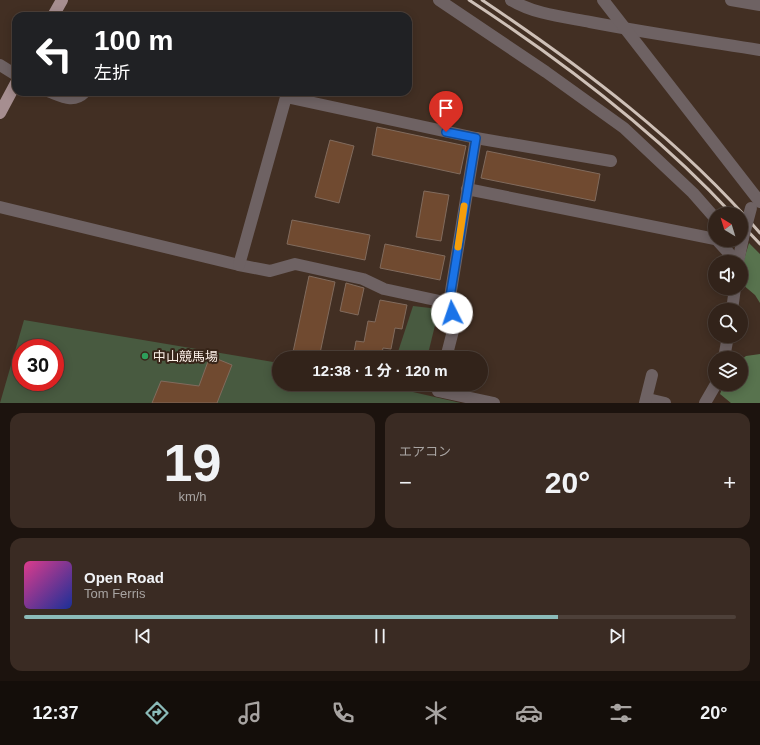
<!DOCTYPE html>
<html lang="ja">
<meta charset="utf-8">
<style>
:root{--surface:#32231a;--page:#3a2b23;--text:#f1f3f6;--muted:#a8a4a2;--line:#4d4039;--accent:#8bbbb9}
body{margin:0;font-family:Arial,"Noto Sans JP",sans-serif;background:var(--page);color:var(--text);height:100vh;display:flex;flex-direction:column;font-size:15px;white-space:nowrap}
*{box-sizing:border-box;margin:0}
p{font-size:13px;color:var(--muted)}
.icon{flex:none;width:22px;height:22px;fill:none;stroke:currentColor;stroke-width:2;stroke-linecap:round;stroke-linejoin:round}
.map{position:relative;height:403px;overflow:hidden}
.sheet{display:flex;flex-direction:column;gap:10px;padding:10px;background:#1c130e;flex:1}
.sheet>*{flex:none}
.top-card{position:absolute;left:12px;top:12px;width:400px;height:84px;border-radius:12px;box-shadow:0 2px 10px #0003,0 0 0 1px var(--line);background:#202124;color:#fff;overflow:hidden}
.needle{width:26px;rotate:322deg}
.tools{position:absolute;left:708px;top:207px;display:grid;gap:8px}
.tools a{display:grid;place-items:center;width:40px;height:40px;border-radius:50%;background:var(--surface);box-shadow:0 2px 10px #0003,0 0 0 1px var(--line);font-size:20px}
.speed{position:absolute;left:12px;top:339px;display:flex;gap:8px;font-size:20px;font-weight:700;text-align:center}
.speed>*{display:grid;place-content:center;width:52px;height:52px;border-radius:50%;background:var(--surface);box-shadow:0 2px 10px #0003,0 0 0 1px var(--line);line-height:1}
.speed .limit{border:6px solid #d22;background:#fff;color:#111}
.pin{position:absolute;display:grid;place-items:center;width:34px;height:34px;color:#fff;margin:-41px -17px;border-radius:50% 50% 50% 0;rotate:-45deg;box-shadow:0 0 4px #0007}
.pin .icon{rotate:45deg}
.me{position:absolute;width:44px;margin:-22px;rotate:356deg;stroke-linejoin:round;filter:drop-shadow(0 0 3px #0008)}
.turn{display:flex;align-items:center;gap:14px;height:84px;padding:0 16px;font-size:18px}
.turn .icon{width:52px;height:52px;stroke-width:2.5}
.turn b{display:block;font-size:28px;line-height:34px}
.big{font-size:30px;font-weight:700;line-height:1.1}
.sheet .tile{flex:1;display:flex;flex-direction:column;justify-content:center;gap:6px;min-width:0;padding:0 14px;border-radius:12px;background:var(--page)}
.sheet .dial{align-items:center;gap:0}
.dial b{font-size:52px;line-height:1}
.song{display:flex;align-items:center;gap:12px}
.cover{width:48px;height:48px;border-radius:6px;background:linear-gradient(135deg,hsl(330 70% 55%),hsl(230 70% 35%))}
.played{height:4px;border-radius:2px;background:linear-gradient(90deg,var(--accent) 75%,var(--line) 75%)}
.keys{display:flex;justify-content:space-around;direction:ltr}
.heat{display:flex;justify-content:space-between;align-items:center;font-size:22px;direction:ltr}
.sheet .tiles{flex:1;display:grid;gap:10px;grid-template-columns:1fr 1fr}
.tile:last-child{grid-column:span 2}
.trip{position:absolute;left:272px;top:351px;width:216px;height:40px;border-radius:20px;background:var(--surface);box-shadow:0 2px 10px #0003,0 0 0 1px var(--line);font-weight:700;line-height:40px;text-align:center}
.dock{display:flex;height:64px;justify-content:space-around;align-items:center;background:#140e0a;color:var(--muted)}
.dock .icon{width:28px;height:28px}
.dock .active{color:var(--accent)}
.dock b{font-size:18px;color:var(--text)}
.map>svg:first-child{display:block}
.green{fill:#485a40;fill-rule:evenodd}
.forest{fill:#58734e}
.building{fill:#704a30;stroke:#816b5d}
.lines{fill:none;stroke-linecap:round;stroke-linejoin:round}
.minor{stroke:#6e6263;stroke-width:12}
.major{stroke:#a68e90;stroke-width:12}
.rail{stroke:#cec0b7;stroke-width:3}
.minor-bridge{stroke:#6e6263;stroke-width:12}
.route-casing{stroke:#114b97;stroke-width:10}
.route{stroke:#1a73e8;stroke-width:7}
.slow{stroke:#f59e0b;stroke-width:7}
.leisure-dot{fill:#2e9e5b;stroke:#372519;stroke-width:1.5}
.labels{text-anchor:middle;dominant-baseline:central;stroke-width:4;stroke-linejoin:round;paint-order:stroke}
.poi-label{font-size:13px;fill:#fbefe7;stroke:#372519;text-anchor:start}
</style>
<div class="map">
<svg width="760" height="403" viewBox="0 0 760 403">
<rect width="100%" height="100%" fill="#422f23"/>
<g class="green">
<polygon points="413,306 439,309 427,358 396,358"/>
<path d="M24,320L279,363V384H378L461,403H0ZM21,348H55V382H21Z"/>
</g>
<g class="forest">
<polygon points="749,243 760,254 760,303 755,295 742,284 742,266"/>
<polygon points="760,354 760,403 731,403 720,394 724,384 741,384 741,360 746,356"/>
</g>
<g class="building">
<polygon points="377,127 466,146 460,174 372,155"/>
<polygon points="330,140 354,146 339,203 315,197"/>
<polygon points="487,151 600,174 595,201 481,178"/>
<polygon points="424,191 449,195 441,241 416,237"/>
<polygon points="292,220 370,235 365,260 287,244"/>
<polygon points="385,244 445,256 440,280 380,268"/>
<polygon points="309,276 335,282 319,358 296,358 292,357"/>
<polygon points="346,283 364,288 358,315 340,311"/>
<polygon points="380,300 407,305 402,329 395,328 391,349 383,348 381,358 353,358 356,341 364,342 368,321 375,322"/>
<polygon points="210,356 232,365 217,403 152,403 161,381 199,386"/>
</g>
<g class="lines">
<g class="minor">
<polyline points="439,0 546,72 624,128 693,193 715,218"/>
<path d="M511,0C534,14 564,17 590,22C647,33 703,41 760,50"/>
<polyline points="603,0 760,202"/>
<polyline points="731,0 760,5"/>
<polyline points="0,65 16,75"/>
<path d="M50,92C63,97 74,103 85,92"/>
<polyline points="467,189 715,239"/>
<polyline points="0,207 239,265 270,271 295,264 363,279 384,289 449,303"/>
<polyline points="717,240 737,262"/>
<polyline points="738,262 743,238"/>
<polyline points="239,265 286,97 476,138 611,161"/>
<polyline points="732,310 735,288"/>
<polyline points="446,358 455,323 449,303 476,138"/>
<polyline points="724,358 728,336"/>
<polyline points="440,384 438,391 494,403"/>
<polyline points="648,399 665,403"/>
<polyline points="645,403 652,375"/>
<polyline points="705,403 716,384"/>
</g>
<g class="major">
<polyline points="53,16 62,0"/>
<polyline points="0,113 16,83"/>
</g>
<g class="rail">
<path d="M469,0C564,62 655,131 732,214"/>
<path d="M482,0C582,67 681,141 760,233"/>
<polyline points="741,224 760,244"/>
</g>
<polyline class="minor-bridge" points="743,238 751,208"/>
</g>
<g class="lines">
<defs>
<polyline id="route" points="446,132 476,138 449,303 452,313"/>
</defs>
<use href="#route" class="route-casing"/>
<use href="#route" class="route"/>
<polyline class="slow" points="458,247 464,206"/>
</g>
<circle class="leisure-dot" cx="145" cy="356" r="4"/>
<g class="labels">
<g class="poi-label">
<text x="153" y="356">中山競馬場</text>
</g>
</g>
</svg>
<div class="tools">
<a><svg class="needle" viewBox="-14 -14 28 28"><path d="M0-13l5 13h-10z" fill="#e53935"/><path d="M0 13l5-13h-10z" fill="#a8a4a2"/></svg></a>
<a><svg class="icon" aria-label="sound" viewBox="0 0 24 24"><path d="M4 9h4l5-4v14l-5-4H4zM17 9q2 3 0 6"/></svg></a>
<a><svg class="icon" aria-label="search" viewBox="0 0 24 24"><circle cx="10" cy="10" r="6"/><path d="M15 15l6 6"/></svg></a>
<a><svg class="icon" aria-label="layers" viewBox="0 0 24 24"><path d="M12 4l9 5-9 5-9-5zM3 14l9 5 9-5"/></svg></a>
</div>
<div class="speed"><div class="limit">30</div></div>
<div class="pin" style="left:446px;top:132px;background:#d93025"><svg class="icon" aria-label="arrive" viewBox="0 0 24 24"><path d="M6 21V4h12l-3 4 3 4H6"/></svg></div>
<svg class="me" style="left:452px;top:313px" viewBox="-20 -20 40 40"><circle r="19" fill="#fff"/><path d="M0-13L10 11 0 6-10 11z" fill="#1a73e8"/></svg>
<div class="trip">12:38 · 1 分 · 120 m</div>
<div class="top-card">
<div class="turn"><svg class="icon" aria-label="left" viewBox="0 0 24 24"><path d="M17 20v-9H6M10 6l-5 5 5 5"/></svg><div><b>100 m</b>左折</div></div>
</div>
</div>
<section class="sheet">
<div class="tiles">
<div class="tile dial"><b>19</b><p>km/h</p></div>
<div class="tile"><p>エアコン</p>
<div class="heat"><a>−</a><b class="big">20°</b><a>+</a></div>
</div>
<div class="tile">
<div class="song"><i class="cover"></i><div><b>Open Road</b><p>Tom Ferris</p></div></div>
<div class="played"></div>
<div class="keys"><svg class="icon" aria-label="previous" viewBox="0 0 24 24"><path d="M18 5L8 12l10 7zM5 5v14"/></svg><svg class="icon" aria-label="pause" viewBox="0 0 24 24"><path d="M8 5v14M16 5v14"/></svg><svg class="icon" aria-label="next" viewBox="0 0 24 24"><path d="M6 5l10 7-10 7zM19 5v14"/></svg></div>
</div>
</div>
</section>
<nav class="dock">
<b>12:37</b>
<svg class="icon active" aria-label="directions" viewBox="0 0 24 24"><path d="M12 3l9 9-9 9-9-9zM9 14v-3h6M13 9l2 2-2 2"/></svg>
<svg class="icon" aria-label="music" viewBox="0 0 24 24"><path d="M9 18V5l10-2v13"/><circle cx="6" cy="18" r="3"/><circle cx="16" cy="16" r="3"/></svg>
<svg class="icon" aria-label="phone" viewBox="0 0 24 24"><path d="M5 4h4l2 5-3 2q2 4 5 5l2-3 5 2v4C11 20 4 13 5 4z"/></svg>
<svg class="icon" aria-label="climate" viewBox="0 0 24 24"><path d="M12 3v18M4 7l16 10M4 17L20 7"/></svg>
<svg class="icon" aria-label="car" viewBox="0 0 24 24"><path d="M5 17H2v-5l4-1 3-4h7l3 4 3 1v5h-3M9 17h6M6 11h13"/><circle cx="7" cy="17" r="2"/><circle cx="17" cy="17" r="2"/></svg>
<svg class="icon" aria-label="filters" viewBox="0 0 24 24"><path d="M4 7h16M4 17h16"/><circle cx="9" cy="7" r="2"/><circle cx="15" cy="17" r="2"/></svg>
<b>20°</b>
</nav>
